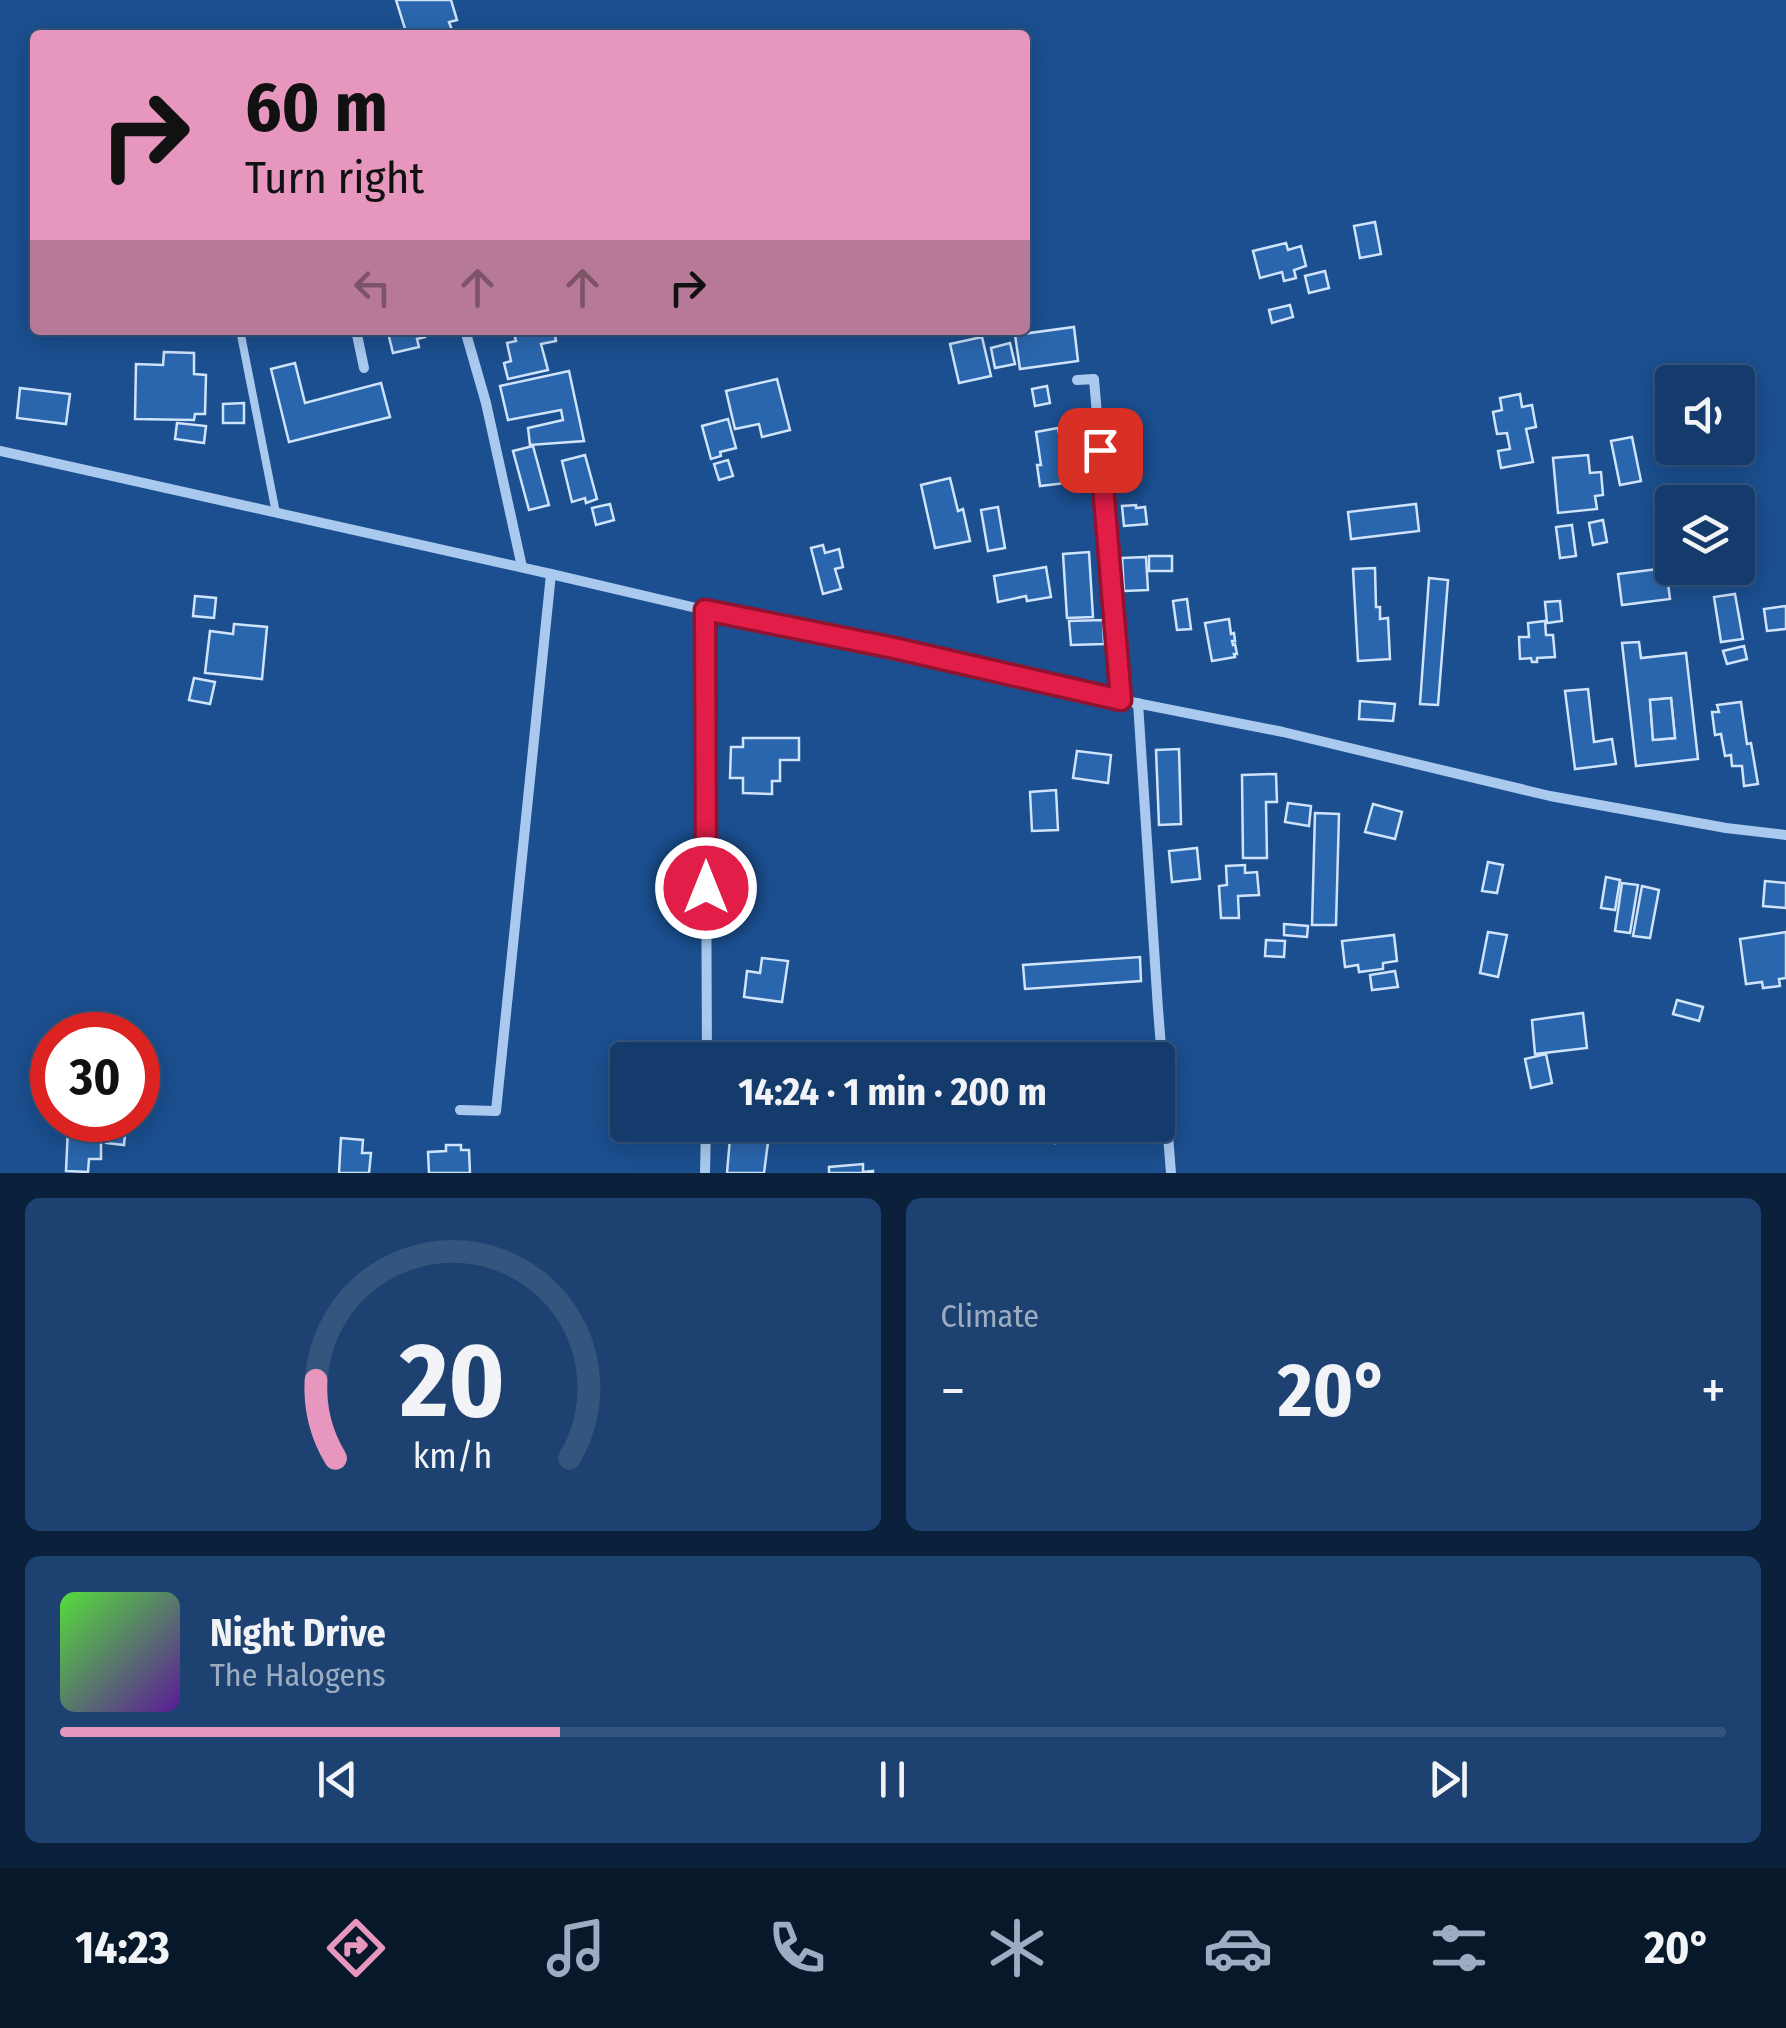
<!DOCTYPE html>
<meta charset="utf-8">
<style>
:root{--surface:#143b6b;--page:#1d4271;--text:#f1f3f6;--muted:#9dadc1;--line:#33557e;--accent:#e797bd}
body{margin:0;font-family:"Fira Sans Condensed",sans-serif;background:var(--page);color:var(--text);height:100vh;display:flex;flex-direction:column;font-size:38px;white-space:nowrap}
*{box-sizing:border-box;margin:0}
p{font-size:32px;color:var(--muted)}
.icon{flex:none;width:55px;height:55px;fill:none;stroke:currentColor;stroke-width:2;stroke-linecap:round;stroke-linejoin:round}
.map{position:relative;height:1173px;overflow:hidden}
.drawer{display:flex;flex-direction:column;gap:25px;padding:25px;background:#0b203b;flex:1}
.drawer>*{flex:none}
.hud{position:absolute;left:30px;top:30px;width:1000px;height:305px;border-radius:10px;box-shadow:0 5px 25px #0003,0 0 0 2px var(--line);background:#e797bd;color:#111;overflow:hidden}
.buttons{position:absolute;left:1655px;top:365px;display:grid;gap:20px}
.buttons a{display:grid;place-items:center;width:100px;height:100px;border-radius:10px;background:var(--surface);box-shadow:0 5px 25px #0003,0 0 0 2px var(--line);font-size:50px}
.speed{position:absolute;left:30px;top:1012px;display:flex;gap:20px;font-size:50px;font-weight:700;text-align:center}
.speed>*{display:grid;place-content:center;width:130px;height:130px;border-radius:50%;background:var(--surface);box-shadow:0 5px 25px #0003,0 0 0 2px var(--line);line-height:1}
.speed .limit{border:15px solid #d22;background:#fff;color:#111}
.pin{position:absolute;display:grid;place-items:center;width:85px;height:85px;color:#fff;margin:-42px;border-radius:20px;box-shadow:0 5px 15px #0006}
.me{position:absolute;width:110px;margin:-55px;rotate:0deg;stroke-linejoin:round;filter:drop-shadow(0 0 8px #0008)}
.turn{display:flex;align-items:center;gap:35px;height:210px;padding:0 50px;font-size:45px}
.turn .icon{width:130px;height:130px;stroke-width:2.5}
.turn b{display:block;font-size:70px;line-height:85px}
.lanes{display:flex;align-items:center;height:95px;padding:0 50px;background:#0003;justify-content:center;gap:50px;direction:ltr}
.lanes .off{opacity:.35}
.big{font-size:75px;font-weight:700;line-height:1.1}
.drawer .widget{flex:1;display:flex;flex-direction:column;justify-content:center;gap:15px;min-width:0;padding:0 35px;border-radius:15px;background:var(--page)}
.drawer .dial{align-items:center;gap:0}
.dial svg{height:260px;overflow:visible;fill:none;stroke:var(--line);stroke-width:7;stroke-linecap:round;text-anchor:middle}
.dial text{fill:var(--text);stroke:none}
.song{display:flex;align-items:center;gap:30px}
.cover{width:120px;height:120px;border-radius:15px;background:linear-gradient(135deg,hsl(110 70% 55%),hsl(270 70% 35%))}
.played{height:10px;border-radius:5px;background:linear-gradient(90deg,var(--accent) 30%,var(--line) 30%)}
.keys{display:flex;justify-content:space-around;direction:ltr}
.heat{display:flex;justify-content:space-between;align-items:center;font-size:55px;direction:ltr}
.drawer .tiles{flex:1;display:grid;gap:25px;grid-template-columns:1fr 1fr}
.widget:last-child{grid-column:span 2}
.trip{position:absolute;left:610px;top:1042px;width:565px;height:100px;border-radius:10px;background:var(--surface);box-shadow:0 5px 25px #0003,0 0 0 2px var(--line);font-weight:700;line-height:100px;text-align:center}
.dock{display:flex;height:160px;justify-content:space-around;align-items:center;background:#08182b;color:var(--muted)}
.dock .icon{width:70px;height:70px}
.dock .current{color:var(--accent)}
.dock b{font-size:45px;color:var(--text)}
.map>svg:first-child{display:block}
.building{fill:#2a66ad;stroke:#cfe3fa;stroke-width:2.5;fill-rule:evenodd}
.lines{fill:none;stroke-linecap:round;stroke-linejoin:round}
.lane{stroke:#a9c9ee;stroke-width:8}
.street{stroke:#a9c9ee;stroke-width:10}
.route-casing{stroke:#92132f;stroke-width:25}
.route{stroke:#e11d48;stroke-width:18}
</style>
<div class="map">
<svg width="1786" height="1173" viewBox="0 0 1786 1173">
<rect width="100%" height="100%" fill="#1b4f8f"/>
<g class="building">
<polygon points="396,0 451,0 457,20 449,22 452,30 437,35 407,35"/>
<polygon points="1375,222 1381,254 1360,258 1354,226"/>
<polygon points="1286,243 1288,250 1301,246 1306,266 1294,270 1296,278 1284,281 1282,272 1260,278 1253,251"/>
<polygon points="1325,271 1329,288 1309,293 1305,276"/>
<polygon points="1290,305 1293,317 1272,323 1269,310"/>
<polygon points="1074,327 1078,361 1020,369 1015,335"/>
<polygon points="376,330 424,330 425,337 417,339 419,347 393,353 388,333 377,335"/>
<polygon points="527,330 554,330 556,341 541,344 548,370 508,379 504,363 511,361 507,343 516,341 514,334"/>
<polygon points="982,337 991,376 959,383 950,344"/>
<polygon points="1010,343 1015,364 995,368 991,348"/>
<polygon points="164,352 194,353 194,374 206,375 205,414 195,414 194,420 135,419 136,364 163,365"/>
<polygon points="295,363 305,403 381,383 390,417 289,442 271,369"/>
<polygon points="569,371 584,441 530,445 528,428 563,420 561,410 508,420 500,386"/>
<polygon points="777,379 790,430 762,437 759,424 735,429 726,391"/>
<polygon points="1047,386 1050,403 1035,406 1032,389"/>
<polygon points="20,388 70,394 66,424 17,418"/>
<polygon points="1520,394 1522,407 1532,405 1536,427 1526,429 1533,462 1501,468 1498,451 1510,449 1507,433 1497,434 1493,412 1502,410 1500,398"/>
<polygon points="244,403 244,423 223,423 223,404"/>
<polygon points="728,419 736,448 720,452 721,456 711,459 702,426"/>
<polygon points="177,423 206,426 204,443 175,439"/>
<polygon points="1058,428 1061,443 1071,442 1076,474 1064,475 1066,483 1040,486 1037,465 1041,465 1036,432"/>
<polygon points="1632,437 1641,481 1620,485 1611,441"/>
<polygon points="533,446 549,505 529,510 513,451"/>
<polygon points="585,455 597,499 586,503 585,498 572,502 562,461"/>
<polygon points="1588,455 1590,473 1601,472 1603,495 1595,496 1597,509 1558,513 1553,458"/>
<polygon points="728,460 733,476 719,480 714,464"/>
<polygon points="950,478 958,511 963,509 970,541 935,548 921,485"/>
<polygon points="610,504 614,520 596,525 592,508"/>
<polygon points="1416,504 1419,531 1351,539 1348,512"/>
<polygon points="1136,505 1136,508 1145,507 1147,524 1124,526 1122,506"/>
<polygon points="998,507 1005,548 988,551 981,510"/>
<polygon points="1603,520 1607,542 1593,545 1589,523"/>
<polygon points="1572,525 1576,556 1560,558 1556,527"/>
<polygon points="823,545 825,553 839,549 843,567 835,569 841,589 823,594 811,548"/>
<polygon points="1089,552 1093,617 1067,618 1063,554"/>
<rect x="1149" y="556" width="23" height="15"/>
<polygon points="1146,557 1148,590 1124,591 1122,558"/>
<polygon points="1046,567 1051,597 1027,601 1026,596 998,602 994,576"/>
<polygon points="1375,568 1376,607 1380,607 1380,619 1388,618 1390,659 1358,661 1353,569"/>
<polygon points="1666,568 1670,599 1622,605 1618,574"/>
<polygon points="1429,578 1448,580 1438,705 1420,704"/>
<polygon points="1735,594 1743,639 1721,642 1714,597"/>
<polygon points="195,596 216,598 214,618 193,616"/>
<polygon points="1187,599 1191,629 1177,630 1173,601"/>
<polygon points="1560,601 1562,621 1547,623 1545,602"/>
<polygon points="1786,606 1786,629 1767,631 1764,609"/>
<polygon points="1229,619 1231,634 1234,633 1235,641 1232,641 1233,645 1235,644 1237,654 1234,654 1235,657 1212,661 1205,623"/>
<polygon points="1103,620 1104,644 1071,645 1069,621"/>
<polygon points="1545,621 1546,635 1553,635 1555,657 1537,658 1537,662 1532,662 1531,658 1520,659 1519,637 1529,637 1528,623"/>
<polygon points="234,624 267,627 262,679 205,673 210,631 233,634"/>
<path d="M1639,642L1641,658L1686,653L1698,759L1636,766L1622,643ZM1671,698L1675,738L1653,740L1650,700Z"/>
<polygon points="1744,646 1747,659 1727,664 1723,651"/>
<polygon points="194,678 215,682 210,704 189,700"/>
<polygon points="1588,689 1594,742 1612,739 1616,764 1575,769 1565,691"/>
<polygon points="1671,698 1675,738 1653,740 1650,700"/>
<polygon points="1360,701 1395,704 1393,721 1359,719"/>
<polygon points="1741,702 1747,744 1751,743 1758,784 1744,786 1742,766 1732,766 1731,755 1725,756 1721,734 1715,735 1712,712 1719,712 1717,705"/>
<polygon points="743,738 799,738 799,760 780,760 780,781 772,781 772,794 743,793 743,778 730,778 731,747 743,747"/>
<polygon points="1179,749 1181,824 1159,825 1156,750"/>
<polygon points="1077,751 1111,755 1108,783 1073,778"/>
<polygon points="1276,774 1277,802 1266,802 1267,858 1243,858 1242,775"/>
<polygon points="1056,790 1058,830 1032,831 1030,792"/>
<polygon points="1288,803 1311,806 1309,826 1285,822"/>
<polygon points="1373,804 1402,812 1395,839 1365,832"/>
<polygon points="1315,813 1339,814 1336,925 1312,925"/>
<polygon points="1197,848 1200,879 1172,882 1169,851"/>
<polygon points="1488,862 1503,865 1497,893 1482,891"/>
<polygon points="1245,865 1245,873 1257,872 1259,895 1238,896 1239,918 1221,918 1219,886 1227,885 1226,866"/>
<polygon points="1606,877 1620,880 1615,910 1601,908"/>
<polygon points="1765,881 1786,883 1786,908 1763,906"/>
<polygon points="1622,883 1638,885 1630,933 1615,931"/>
<polygon points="1642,886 1659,890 1650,938 1633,936"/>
<polygon points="1284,924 1308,926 1307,937 1284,935"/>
<polygon points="1488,932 1507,935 1498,977 1480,973"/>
<polygon points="1786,932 1786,978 1779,979 1780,986 1763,988 1762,982 1746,984 1740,939"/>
<polygon points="1394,935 1397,961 1383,963 1383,969 1359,972 1358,965 1345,967 1342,941"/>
<polygon points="1266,940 1285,941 1284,957 1265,956"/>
<polygon points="1140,957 1141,981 1025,989 1023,965"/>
<polygon points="762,958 788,961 782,1002 744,997 747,971 760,973"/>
<polygon points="1395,971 1398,987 1372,990 1370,975"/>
<polygon points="1677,1000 1703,1007 1699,1021 1673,1014"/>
<polygon points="1583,1013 1587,1048 1535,1054 1532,1020"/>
<polygon points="1546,1054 1552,1083 1531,1088 1525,1059"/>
<polygon points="107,1123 126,1125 124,1145 106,1143"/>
<polygon points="1051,1125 1095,1125 1095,1126 1090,1127 1092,1134 1055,1143"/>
<polygon points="68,1127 93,1128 92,1138 101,1138 101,1159 89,1159 88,1172 66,1171"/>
<polygon points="341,1138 363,1140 362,1153 371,1153 369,1173 339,1173"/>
<polygon points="730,1138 768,1142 764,1173 727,1173"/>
<polygon points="446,1145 461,1145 461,1150 469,1150 470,1173 429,1173 428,1152 446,1151"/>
<polygon points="863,1164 863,1172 873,1171 873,1173 829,1173 829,1167"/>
</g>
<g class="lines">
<polyline class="lane" points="240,330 276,513"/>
<g class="street">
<polyline points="356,330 364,368"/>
<polyline points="465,330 486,403 522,567"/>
<polyline points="1077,380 1094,379 1121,700"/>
<polyline points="0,451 551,574 705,610 895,648 1121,700 1283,732 1550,796 1726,828 1786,835"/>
<polyline points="705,610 707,1060"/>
<polyline points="1138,703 1158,1009 1171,1173"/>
<polyline points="460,1110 496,1111 551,574"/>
<polyline points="705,1173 706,1125"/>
</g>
</g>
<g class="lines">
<defs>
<polyline id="route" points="706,888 705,610 894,648 1121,700 1100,450"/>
</defs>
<use href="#route" class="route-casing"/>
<use href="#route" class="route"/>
</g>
</svg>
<div class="buttons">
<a><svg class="icon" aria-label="sound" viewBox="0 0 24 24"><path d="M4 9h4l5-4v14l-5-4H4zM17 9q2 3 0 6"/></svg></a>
<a><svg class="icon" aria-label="layers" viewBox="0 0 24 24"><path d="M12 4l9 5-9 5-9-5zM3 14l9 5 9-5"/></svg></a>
</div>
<div class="speed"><div class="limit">30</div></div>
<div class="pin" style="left:1100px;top:450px;background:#d93025"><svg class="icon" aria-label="arrive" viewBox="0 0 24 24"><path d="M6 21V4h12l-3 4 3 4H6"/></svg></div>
<svg class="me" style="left:706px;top:888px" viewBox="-20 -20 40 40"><circle r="17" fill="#e11d48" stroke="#fff" stroke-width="3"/><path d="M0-11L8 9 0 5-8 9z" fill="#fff"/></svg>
<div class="trip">14:24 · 1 min · 200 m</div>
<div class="hud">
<div class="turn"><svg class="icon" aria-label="right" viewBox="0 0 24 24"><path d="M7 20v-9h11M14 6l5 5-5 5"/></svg><div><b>60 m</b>Turn right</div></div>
<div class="lanes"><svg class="icon off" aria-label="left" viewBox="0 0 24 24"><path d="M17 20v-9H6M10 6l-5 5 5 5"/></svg><svg class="icon off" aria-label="ahead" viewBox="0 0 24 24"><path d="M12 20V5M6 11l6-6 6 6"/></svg><svg class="icon off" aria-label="ahead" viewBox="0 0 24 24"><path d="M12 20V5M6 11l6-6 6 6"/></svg><svg class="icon" aria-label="right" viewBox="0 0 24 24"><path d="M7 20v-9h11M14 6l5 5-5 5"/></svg></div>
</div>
</div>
<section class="drawer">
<div class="tiles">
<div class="widget dial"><svg viewBox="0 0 100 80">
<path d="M14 69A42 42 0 1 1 86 69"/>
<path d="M14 69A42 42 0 0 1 8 45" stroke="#e797bd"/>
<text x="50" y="56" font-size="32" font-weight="700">20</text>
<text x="50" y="72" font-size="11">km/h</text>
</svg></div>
<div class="widget"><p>Climate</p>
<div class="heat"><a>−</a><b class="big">20°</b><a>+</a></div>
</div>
<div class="widget">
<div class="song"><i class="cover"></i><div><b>Night Drive</b><p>The Halogens</p></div></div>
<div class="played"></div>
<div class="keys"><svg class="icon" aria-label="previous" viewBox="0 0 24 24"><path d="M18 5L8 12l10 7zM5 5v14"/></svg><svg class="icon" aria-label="pause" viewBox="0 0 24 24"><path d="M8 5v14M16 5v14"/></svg><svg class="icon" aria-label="next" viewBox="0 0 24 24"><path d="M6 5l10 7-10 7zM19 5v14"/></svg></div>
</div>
</div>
</section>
<nav class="dock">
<b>14:23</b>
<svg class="icon current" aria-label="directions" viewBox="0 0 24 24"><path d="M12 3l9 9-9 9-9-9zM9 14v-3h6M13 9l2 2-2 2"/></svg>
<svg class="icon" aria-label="music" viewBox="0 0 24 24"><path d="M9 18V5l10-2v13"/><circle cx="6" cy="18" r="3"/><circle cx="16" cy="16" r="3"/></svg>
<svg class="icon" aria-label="phone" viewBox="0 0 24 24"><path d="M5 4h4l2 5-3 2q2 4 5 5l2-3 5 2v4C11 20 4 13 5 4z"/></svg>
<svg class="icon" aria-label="climate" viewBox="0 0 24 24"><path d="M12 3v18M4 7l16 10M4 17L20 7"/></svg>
<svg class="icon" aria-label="car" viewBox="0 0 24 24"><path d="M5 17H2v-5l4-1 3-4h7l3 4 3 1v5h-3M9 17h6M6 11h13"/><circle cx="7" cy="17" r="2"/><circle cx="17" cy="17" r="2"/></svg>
<svg class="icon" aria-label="filters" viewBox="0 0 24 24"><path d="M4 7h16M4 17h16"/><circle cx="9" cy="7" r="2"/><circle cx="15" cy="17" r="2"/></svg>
<b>20°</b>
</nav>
